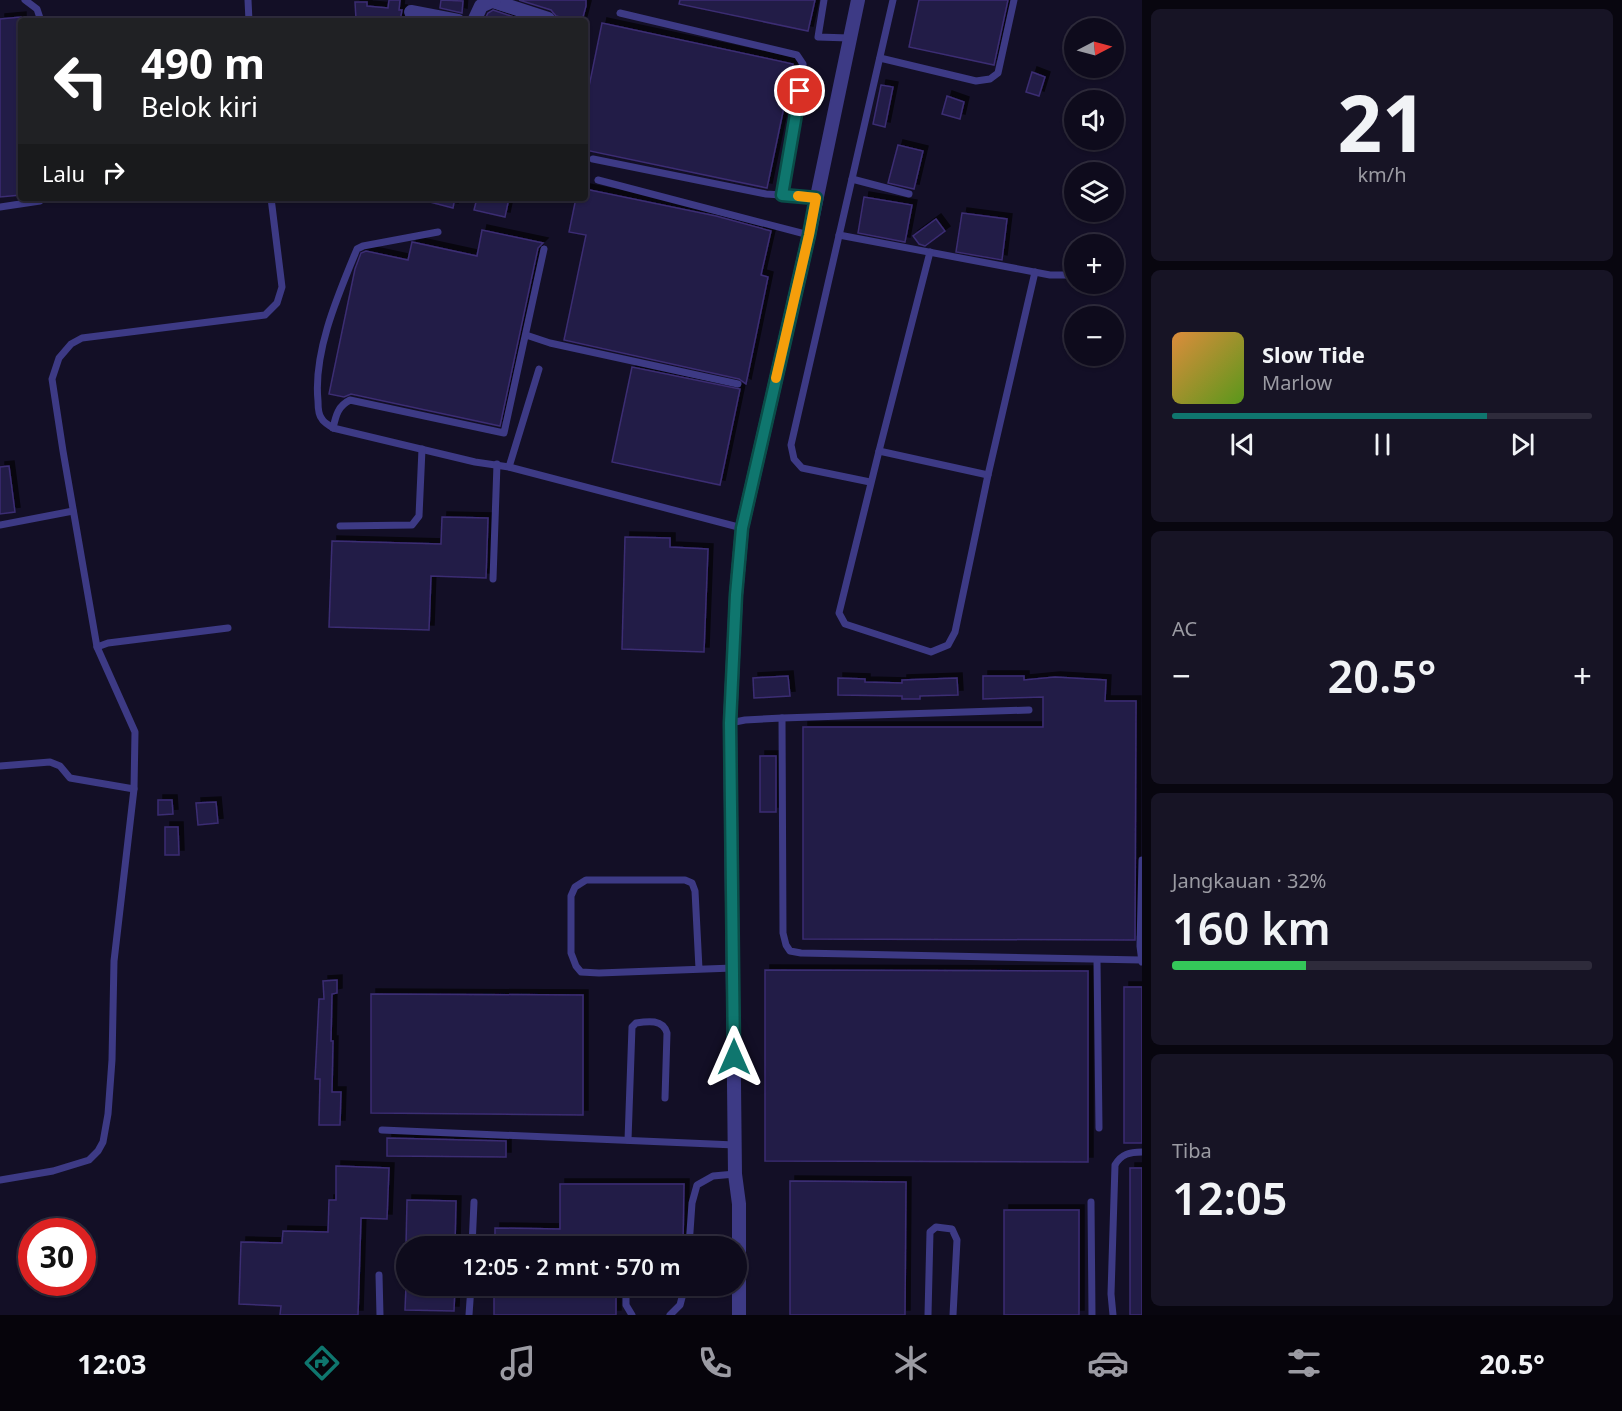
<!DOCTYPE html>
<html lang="id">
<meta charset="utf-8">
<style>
:root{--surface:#0e0b1c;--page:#171425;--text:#f1f3f6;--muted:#9b9ba3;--line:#2e2b3b;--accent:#0f766e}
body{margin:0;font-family:"Noto Sans",sans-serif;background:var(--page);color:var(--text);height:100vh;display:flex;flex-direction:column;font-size:22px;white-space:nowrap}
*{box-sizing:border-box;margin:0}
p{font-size:20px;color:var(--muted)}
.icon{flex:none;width:33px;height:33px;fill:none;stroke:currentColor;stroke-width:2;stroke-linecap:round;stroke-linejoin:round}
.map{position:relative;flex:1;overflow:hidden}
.drawer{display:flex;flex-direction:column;gap:9px;padding:9px;background:#08060f;width:480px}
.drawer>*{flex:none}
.top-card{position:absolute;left:18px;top:18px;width:570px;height:183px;border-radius:6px;box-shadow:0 2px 4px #0004,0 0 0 2px var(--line);background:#202124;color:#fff;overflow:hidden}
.needle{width:39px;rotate:84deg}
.buttons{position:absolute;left:1064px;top:18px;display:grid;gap:12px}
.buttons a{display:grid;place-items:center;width:60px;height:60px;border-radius:50%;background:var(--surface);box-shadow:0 2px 4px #0004,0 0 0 2px var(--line);font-size:30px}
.speed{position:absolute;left:18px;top:1218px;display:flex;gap:12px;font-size:30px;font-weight:700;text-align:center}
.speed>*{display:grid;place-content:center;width:78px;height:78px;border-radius:50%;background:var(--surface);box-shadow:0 2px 4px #0004,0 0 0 2px var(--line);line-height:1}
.speed .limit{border:9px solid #d22;background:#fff;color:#111}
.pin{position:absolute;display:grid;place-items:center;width:51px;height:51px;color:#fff;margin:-26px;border:3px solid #fff;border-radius:50%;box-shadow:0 2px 6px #0007}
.me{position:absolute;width:66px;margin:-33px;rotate:0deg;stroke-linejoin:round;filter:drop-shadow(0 0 4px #0008)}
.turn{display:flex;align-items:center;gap:21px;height:126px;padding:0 24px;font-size:27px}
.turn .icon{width:78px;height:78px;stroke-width:2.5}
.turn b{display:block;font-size:42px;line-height:51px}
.then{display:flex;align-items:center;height:57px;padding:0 24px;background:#0003;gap:12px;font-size:22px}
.big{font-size:45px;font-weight:600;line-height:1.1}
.drawer .tile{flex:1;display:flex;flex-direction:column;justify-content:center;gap:9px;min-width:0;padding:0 21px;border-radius:9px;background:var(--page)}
.drawer .dial{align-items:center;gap:0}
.dial b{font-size:78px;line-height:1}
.song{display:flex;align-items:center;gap:18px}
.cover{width:72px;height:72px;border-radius:9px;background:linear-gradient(135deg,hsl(30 70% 55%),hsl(90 70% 35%))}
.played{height:6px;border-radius:3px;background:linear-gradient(90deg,var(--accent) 75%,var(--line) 75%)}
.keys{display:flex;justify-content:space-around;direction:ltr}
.heat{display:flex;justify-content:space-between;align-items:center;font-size:33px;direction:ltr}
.charge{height:9px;border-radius:4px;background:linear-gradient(90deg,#34c759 32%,var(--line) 0)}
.trip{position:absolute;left:396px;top:1236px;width:351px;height:60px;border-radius:30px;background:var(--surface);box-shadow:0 2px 4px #0004,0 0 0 2px var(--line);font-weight:600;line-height:60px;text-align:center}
.tabs{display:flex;height:96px;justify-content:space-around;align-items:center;background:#06040b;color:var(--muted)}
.tabs .icon{width:42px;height:42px}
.tabs .current{color:var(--accent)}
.tabs b{font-size:27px;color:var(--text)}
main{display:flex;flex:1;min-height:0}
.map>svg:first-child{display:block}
.building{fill:#241b47;stroke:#3b2d73;stroke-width:1.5;filter:url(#shadow)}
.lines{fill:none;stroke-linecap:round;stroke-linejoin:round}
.lane{stroke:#3d3a85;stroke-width:7}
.street{stroke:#3d3a85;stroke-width:14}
.route-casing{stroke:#0a4d48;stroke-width:15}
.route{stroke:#0f766e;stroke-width:10}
.slow{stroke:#f59e0b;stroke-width:10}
</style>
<main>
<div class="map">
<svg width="1142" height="1315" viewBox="0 0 1142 1315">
<defs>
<filter id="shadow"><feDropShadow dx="5" dy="-5" stdDeviation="0" flood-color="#0009"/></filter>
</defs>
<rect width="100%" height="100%" fill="#130f26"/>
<g class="building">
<polygon points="389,0 400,0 399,10 402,10 400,21 381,21 382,18 356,19 355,2 367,2 367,6 388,8"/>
<polygon points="441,0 463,1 462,13 440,8"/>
<polygon points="519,0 586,0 586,6 582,21 578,21 556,16 551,10"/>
<polygon points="680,0 815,0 808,31 679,4"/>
<polygon points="919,0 1008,0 994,65 909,47"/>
<polygon points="493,10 523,20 523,21 484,21 488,13"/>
<polygon points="21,17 21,195 0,197 0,19"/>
<polygon points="602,23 793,64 767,188 585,150 585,106"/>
<polygon points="1032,72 1045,77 1039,96 1026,92"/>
<polygon points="881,85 893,87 885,127 873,124"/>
<polygon points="947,96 964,102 960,119 942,114"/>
<polygon points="898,145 923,151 914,189 888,183"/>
<polygon points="585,189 716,216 771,231 761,275 768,277 746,384 739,379 564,340 586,235 569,232 576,198 585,198"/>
<polygon points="864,197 912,205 905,242 858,233"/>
<polygon points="427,198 455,198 453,208 426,201"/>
<polygon points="477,198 509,198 505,217 474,210"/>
<polygon points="962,213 1007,219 1002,260 956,252"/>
<polygon points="936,219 945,231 925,246 919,244 913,236"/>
<polygon points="482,230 543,243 538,248 500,426 351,394 344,397 329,394 355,269 361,253 366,251 408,260 412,242 477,256"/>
<polygon points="632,367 740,389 720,485 612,462"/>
<polygon points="9,466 15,512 0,514 0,467"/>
<polygon points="442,517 488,518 486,578 431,576 429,630 329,627 332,541 441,544"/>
<polygon points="625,537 670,538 670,547 708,549 704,652 622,649"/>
<polygon points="788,676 790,696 754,698 753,678"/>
<polygon points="983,676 1024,676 1024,680 1055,677 1106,680 1105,701 1136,701 1135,940 803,939 803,727 1043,727 1043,697 983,699"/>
<polygon points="838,678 865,679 865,682 902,683 902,680 957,678 958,695 920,696 920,699 902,699 902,696 838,695"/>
<rect x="760" y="756" width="16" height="56"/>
<polygon points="158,800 172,800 173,814 158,815"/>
<polygon points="216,802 218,823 198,825 196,803"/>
<polygon points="165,827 178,827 179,855 165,855"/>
<polygon points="765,970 1088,971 1088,1162 765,1161"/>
<polygon points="337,980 337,993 332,994 331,1041 333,1041 332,1092 341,1092 340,1125 319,1125 320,1079 315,1079 319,999 324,999 323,981"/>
<rect x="1124" y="987" width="18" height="156"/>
<polygon points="371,994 583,995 583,1115 371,1113"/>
<polygon points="387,1138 506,1141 506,1157 387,1156"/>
<polygon points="336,1166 389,1168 387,1219 361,1218 358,1315 280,1315 281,1306 239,1304 241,1242 282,1243 283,1231 328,1232 329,1200 336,1200"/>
<rect x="1130" y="1168" width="12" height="147"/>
<polygon points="790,1181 906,1182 905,1315 790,1315"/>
<polygon points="560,1184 684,1184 683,1246 495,1246 495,1228 560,1229"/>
<polygon points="407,1200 456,1201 455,1246 406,1246"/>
<rect x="1004" y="1210" width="75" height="105"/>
<polygon points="406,1286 455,1286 454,1311 405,1310"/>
<rect x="494" y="1286" width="122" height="29"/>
</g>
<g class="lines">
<g class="lane">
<polyline points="25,0 37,9 41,21"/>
<polyline points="248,0 249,21"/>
<polyline points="824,0 818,37 849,38"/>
<polyline points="620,13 797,55 803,64 804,71 781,195 816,198"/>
<polyline points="880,58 976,81 990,79 998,73 1014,0"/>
<polyline points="593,159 766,194 781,195"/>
<polyline points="852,179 909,194"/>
<polyline points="598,180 809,235"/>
<polyline points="0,207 40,201 42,198"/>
<path d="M438,232L363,246L357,249C338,295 313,352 318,401C318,407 318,415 322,419C324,423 329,425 333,428L475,462L509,467L742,528"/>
<polyline points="839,235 1050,275 1074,275"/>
<polyline points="526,335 550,343 738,384"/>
<path d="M333,428C336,415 338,406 350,400L504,433L544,249"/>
<polygon points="879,451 988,475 955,632 948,645 931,652 845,624 839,613"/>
<polyline points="879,451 930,252"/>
<polyline points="509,467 539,369"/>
<polyline points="988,475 1035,272"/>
<polyline points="870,482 802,468 794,459 791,445 893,0"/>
<polyline points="0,525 73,511"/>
<polyline points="340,526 412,525 419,516 422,449"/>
<polyline points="493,579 497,464"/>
<polyline points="97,647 108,643 228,628"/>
<polyline points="782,718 783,933 786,945 790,951 801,953 1141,960"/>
<polyline points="730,723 745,720 782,718 1029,710"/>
<polyline points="0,766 50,762 60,766 70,778 134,789"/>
<polyline points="1142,860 1140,946 1142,962"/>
<polyline points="1097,960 1099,1128"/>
<polyline points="699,969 695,891 692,883 685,880 586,880 575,887 571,896 571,953 576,966 581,972 599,973 733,968"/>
<polyline points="382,1130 735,1145"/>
<path d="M628,1140L632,1027L636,1023C648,1021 663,1019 667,1033L665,1098"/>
<polyline points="0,1180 53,1171 89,1160 98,1151 103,1142 108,1114 112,1060 114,961 134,789 135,732 97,647 63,451 52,379 59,358 71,344 82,338 265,315 277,303 282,287 271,198"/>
<polyline points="1091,1202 1092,1315"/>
<polyline points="472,1246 474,1202"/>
<polyline points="689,1246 692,1203 697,1185 713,1176 735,1174"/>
<polyline points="379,1275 380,1315"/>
<polyline points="626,1286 626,1305 632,1315"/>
<polyline points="469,1315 471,1286"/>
<polyline points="670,1315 680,1305 685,1286"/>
<polyline points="928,1315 930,1232 936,1227 952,1229 957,1240 953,1315"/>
<path d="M1113,1315L1111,1294L1115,1165C1121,1154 1130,1152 1142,1152"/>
</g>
<g class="street">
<polyline points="493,1 548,19"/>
<polyline points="411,12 458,21"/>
<polyline points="474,21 481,6 494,0"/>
<polyline points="739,1315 739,1204 735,1174 730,723 736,595 742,528 809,235 858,0"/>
</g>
</g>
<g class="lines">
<defs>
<polyline id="route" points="734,1057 730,723 736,595 742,528 809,235 816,198 782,195 800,91"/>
</defs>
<use href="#route" class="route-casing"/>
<use href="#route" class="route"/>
<polyline class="slow" points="776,378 809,235 816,198 798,196"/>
</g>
</svg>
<div class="buttons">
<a><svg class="needle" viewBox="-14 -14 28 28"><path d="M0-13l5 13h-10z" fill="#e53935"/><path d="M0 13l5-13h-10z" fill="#9b9ba3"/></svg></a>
<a><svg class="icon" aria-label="sound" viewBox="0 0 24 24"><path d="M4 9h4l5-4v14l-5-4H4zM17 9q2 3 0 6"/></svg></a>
<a><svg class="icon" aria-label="layers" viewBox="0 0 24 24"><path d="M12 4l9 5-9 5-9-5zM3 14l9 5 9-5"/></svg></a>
<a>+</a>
<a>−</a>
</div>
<div class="speed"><div class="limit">30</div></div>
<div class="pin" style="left:800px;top:91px;background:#d93025"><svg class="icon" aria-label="arrive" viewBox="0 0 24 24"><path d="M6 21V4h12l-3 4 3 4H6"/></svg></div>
<svg class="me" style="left:734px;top:1057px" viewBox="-20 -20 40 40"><path d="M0-17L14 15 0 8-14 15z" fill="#0f766e" stroke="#fff" stroke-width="4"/></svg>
<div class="trip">12:05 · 2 mnt · 570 m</div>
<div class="top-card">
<div class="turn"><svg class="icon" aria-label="left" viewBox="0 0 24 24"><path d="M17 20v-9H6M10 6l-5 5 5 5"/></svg><div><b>490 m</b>Belok kiri</div></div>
<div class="then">Lalu<svg class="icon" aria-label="right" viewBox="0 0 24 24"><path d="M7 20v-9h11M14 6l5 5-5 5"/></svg></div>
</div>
</div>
<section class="drawer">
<div class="tile dial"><b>21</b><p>km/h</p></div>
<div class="tile">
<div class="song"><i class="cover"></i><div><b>Slow Tide</b><p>Marlow</p></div></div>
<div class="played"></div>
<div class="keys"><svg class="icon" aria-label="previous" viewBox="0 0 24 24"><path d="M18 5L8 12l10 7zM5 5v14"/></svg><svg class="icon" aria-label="pause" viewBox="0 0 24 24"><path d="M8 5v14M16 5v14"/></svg><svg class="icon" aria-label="next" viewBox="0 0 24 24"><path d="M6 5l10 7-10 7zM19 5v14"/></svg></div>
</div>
<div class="tile"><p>AC</p>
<div class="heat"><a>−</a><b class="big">20.5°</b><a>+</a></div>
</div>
<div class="tile"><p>Jangkauan · 32%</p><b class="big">160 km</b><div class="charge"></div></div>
<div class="tile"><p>Tiba</p><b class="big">12:05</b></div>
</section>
</main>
<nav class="tabs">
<b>12:03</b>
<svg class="icon current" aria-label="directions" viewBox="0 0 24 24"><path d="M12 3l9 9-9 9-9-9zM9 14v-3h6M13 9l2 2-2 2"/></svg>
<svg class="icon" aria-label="music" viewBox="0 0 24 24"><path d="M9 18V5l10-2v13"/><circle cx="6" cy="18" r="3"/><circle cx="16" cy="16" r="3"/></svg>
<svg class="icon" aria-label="phone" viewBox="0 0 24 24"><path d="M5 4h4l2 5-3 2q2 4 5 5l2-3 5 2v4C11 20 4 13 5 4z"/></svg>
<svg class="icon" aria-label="climate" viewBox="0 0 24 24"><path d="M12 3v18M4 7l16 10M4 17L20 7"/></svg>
<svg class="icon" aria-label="car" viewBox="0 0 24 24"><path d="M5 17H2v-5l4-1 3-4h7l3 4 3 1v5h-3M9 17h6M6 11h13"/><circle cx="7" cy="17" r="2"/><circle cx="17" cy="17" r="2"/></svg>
<svg class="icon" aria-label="filters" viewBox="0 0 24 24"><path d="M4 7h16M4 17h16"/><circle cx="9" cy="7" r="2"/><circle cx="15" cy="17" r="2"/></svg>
<b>20.5°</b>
</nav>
